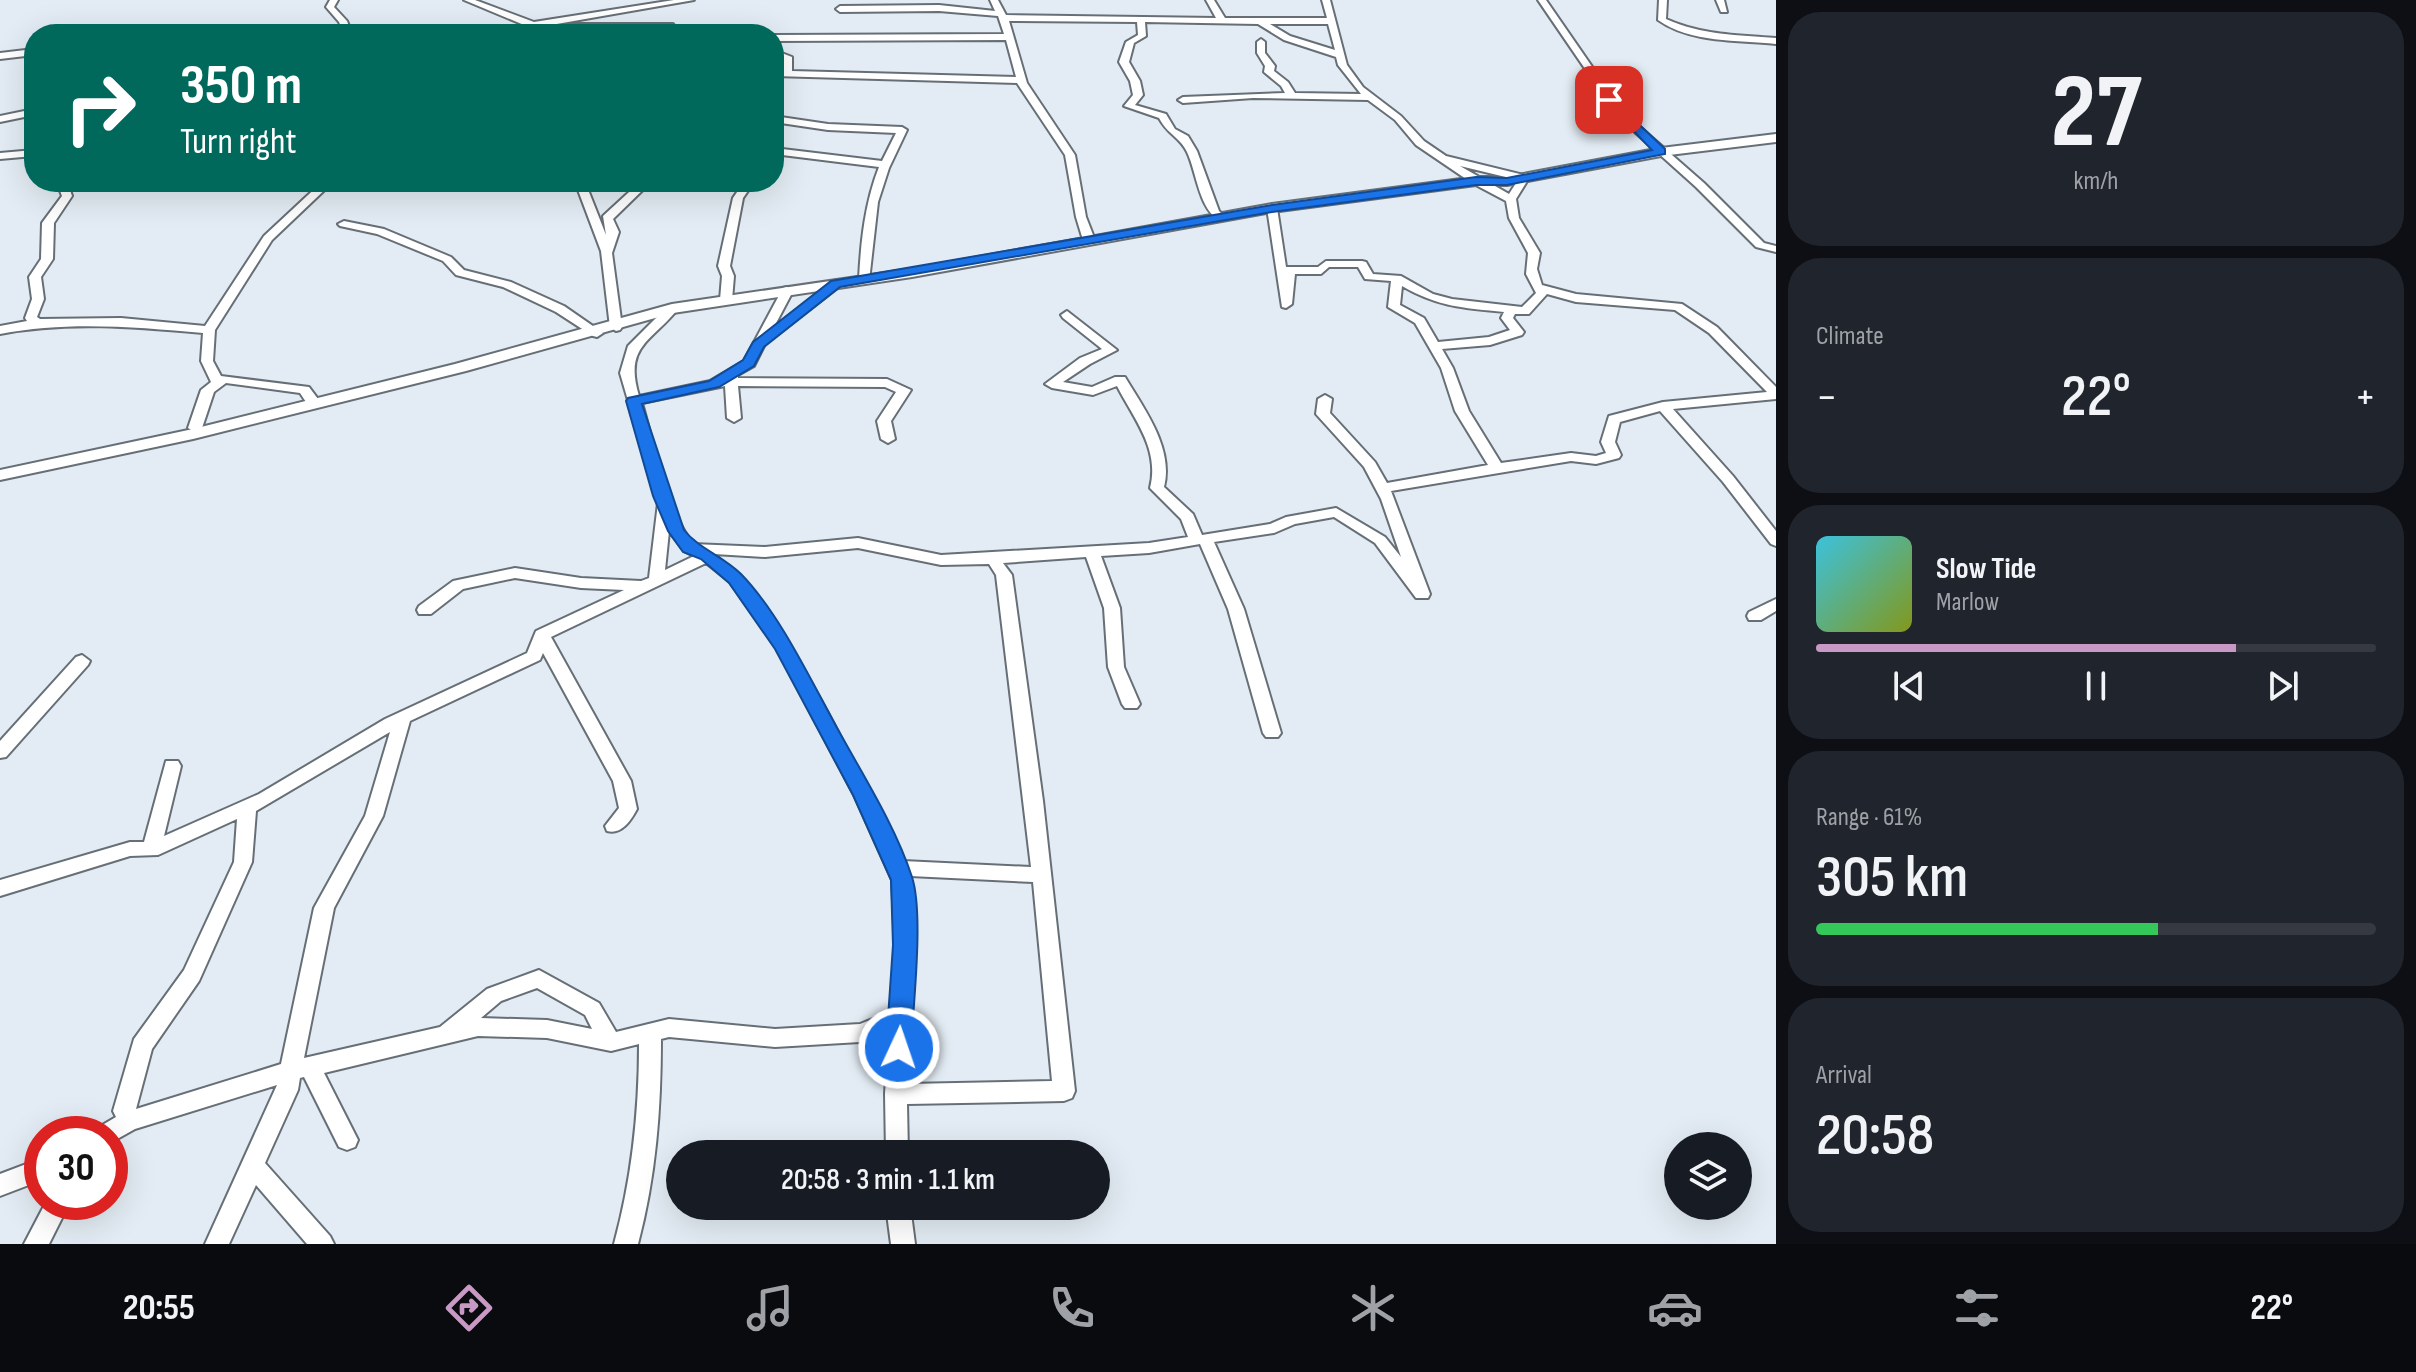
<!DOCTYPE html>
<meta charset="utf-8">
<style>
:root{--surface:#171b24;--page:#20242c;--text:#f1f3f6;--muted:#9ea1a6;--line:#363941;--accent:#c999c5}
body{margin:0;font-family:"Sofia Sans Condensed",sans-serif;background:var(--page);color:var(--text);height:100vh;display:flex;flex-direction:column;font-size:30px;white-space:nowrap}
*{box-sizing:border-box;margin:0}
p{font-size:26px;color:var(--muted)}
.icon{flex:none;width:44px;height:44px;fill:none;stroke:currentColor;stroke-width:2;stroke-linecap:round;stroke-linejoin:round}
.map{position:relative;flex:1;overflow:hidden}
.sheet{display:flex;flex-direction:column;gap:12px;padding:12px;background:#0d0f14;width:640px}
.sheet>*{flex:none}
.hud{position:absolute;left:24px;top:24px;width:760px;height:168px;border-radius:32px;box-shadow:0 8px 32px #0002;background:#00695c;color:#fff;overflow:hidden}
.buttons{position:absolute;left:1664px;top:1132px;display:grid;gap:16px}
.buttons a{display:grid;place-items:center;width:88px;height:88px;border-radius:50%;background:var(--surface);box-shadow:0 8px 32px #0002;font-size:40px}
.speed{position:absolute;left:24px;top:1116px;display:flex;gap:16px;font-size:40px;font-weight:700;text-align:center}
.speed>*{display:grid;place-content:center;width:104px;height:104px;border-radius:50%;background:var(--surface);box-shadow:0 8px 32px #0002;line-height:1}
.speed .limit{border:12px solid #d22;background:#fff;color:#111}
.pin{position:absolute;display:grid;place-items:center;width:68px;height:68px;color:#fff;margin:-34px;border-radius:16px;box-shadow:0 4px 12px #0006}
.me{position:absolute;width:88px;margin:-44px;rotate:3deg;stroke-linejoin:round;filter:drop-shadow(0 0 6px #0008)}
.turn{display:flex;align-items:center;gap:28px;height:168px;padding:0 24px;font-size:36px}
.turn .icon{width:104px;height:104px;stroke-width:2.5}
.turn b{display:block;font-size:56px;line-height:68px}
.big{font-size:60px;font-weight:600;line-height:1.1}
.sheet .card{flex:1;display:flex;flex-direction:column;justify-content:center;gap:12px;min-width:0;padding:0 28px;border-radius:32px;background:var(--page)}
.sheet .dial{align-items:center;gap:0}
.dial b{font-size:104px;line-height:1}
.song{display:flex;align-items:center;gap:24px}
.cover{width:96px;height:96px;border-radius:12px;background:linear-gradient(135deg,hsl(190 70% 55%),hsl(70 70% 35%))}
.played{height:8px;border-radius:4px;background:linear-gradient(90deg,var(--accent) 75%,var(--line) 75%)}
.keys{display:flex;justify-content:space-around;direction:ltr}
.heat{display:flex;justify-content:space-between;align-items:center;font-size:44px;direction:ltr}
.charge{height:12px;border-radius:6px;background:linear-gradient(90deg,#34c759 61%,var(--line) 0)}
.trip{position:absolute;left:666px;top:1140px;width:444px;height:80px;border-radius:40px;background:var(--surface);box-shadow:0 8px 32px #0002;font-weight:600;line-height:80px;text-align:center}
.menu{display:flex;height:128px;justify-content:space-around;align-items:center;background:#090b0e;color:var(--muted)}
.menu .icon{width:56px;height:56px}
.menu .selected{color:var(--accent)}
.menu b{font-size:36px;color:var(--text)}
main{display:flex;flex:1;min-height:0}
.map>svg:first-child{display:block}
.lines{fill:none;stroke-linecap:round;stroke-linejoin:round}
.minor-casing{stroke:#676f76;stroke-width:4}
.tertiary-casing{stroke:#676f76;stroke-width:4}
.minor{fill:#fff;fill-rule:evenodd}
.tertiary{fill:#fff;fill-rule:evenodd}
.route{fill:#1a73e8;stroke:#114b97;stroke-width:2}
</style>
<main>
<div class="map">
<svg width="1776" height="1244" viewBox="0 0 1776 1244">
<rect width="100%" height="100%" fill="#e3ecf4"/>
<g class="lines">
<defs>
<g id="minor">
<polygon points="330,0 338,0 334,7 347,21 352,34 344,34 339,22 326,7"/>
<polygon points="464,0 475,0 534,22 674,0 694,0 499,34 479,34 524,25"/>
<path d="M990,0H998L1006,15L1216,18L1206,0H1214L1225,18H1327L1322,0H1330L1347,65L1363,87L1401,116L1424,141L1446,156L1528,176L1529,178L1516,199L1519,218L1540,253L1537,269L1542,285L1576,294L1682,304L1717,327L1776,387V399L1673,409L1733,476L1776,531V546L1771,544L1723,482L1660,411L1620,422L1615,442L1621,455L1619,458L1596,464L1571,461L1391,491L1430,594L1428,598H1416L1375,543L1334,517L1295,524L1274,533L1214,542L1244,609L1281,733L1278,737H1266L1263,733L1228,609L1200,544L1149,553L1101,556L1120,608L1124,667L1140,704L1137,708H1125L1122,704L1108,667L1104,608L1086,557L1003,563L1012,575L1043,801L1075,1091L1072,1098L1064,1101L907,1104L908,1154H886L885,1094L889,1031L860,1042L775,1047L669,1037L661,1039C661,1109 656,1176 638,1244H614C632,1178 639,1113 639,1044L611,1051L547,1038L478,1036L324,1073L358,1140L355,1147L347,1150L339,1147L304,1077L300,1078L298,1090L265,1163L330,1236L334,1244H307L256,1185L229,1244H205L277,1085L135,1129L110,1143V1134H96L99,1127L116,1117L113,1111L134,1039L184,970L234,862L237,819L158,855L130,856L0,896V880L130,842H144L166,761H178L181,766L164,836L259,794L385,719L527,653L536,631L624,590L581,588L515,578L463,589L431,614H419L417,610L419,606L453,581L515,568L581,578L641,581L649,578L658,503L620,373L628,346L668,306H676L678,309C650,343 624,346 639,396L710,381L744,361L783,288L787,287L793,291L774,327L836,280L840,282V286L765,344L754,366L738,375V378L887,379L911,390L891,421L895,439L888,443L881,439L877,421L896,392L885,387L738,386L741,418L734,422L727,418L725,386L642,403C655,447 665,507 693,544L765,547L858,538L941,555L1149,543L1188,537L1181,519L1150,488C1160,449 1134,419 1117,386L1093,395L1052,388L1045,384L1080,358L1102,349L1063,318L1061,315L1067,311L1117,350L1090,364L1063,382L1092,387L1115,377H1125C1144,409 1174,448 1164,487L1193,514L1202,535L1270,524L1286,517L1336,508L1385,537L1401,557L1381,499L1364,467L1316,414L1318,399L1325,395L1332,399L1330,413L1375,462L1387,483L1488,465L1455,411L1441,368L1415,323L1388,307L1391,281L1365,279L1358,267H1329L1321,274H1295L1292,304L1286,308L1282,307L1267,208L1272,205L1277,208L1286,267H1318L1326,261H1362L1366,262L1373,274L1401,276L1433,294L1452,299L1522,307L1536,293L1526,274L1528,253L1509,218L1506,201L1472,183L1416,145L1395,120L1368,100L1253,98L1183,103L1178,100L1183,97L1285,93L1281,86L1264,72L1265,66L1257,53V42L1261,39L1265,42V53L1275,66L1274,71L1288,82L1295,93L1361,94L1338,65L1336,57L1284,40L1258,24L1145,22L1146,36L1134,43L1129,62L1140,81L1143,95L1135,105L1166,114L1175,129L1188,136L1197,151L1219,211L1226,218L1221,221C1199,211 1197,173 1187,152C1180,137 1168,135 1159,118L1124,106L1133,95L1130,81L1119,62L1126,42L1138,35L1137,22L1009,21L1027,83L1075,155L1086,217L1095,240L1089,243L1083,240L1076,217L1065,155L1017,83L774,76V70L783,71L784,60L774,56V50L792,57V71L1016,77L1006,40L774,41V35L1004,34L998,16L939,11L840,12L836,9L840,6L939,5L995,11ZM1270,24H1328L1335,50L1290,36ZM1460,166L1518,180L1509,194ZM1402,286C1438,307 1464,308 1504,312L1501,318L1510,330L1489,337L1438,342L1424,318L1400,305ZM1547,294L1576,302L1675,310L1709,333L1767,392L1663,402L1609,416L1601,442L1606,453L1596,456L1571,453L1501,463L1469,411L1453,368L1442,349L1490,345L1522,335L1524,332L1513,318L1515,314H1529ZM669,531L684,551L694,556L665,570ZM858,548L941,565L989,564L996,575L1031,867L903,861C879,810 854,762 828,713C796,655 765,596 714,554L765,557ZM706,563L730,582L777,649L854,795L892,880L895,945L890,1012L860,1024L775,1029L669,1019L616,1032L599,1003L539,970L487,989L440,1027L304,1058L334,908L383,816L410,721L540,660L543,653L613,781L619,808L605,826L607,831C622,835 631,820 637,809L631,781L551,637ZM390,732L365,816L314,908L281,1064L136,1109L152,1049L199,981L252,862L256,811ZM910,876L1033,882L1052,1081L907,1084L915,945ZM537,988L585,1015L592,1029L547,1020L481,1018L501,1001Z"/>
<polygon points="1538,0 1546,0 1624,113 1704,183 1764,243 1776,246 1776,252 1756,247 1696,187 1618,117"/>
<path d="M1659,0H1667L1666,19C1701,35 1739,35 1776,38V44C1738,40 1690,43 1658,20Z"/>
<polygon points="1716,0 1724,0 1727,12 1721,12"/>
<polygon points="560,24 673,24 678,31 701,31 705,34 670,34 669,30 557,29 556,27"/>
<polygon points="34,49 34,55 0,59 0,53"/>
<polygon points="34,109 34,115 0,122 0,116"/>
<path d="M774,116L828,124L902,127L907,130L889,168L878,202L869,281L859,279C861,240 865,203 879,167L774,154V148L882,161L896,133L828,130L774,122Z"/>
<polygon points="34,150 34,156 0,159 0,153"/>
<path d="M49,182L68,184L72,196L54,223L53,259L41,277L44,299L37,317L40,319L121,318L205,326L264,236L322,182H333L272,240L215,330L213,361L221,376L309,387L318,399L316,402H306L300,393L226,383L214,392L202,428L195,432L188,428L201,390L211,382L201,361L203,333C135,327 67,321 0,334V326L27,321L25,318L32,299L29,277L41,259L42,223L62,196L59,188Z"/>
<polygon points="575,182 585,182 606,235 603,216 640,182 651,182 613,219 619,232 612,253 622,327 620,330 616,331 610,327 601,251"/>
<polygon points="744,182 754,182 743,198 730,266 734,276 732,300 726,304 720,300 722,276 718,266 733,198"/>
<polygon points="344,221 384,229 451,257 464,270 511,282 564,306 603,333 597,337 593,336 556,312 503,287 456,275 443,261 377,234 340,226 338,224"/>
<polygon points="1776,599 1776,611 1761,620 1749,620 1747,616 1749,612"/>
<polygon points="82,655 90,661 88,665 6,757 0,758 0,741 76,657"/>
<polygon points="42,1158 42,1180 0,1196 0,1174"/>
<polygon points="46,1202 70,1202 49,1244 24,1244"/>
<polygon points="886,1206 910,1206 915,1244 891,1244"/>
</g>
<polygon id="tertiary" points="1776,134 1776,142 1661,156 1507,185 1476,185 1272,212 912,277 673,313 466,371 193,439 0,480 0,470 193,429 455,364 672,304 912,269 1272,204 1476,177 1507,177 1661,148"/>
</defs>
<use href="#minor" class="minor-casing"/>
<use href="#tertiary" class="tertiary-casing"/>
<use href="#minor" class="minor"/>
<use href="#tertiary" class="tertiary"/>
</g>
<path class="route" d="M1609,96L1665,149V154L1507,185H1476L1272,212L840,287L764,347L754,366L719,387L642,404L684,530C699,549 723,556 741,574C781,615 813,685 841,735C866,780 896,828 912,877C924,914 913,1007 911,1048L907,1056L899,1059L890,1056L886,1048L893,945L891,880L853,795L775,649L729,583L701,559L683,552L668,531L653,496L626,401L628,398L709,381L743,360L753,342L831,281L1272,205L1476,177L1507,178L1652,150L1606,102Z"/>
</svg>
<div class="buttons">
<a><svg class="icon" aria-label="layers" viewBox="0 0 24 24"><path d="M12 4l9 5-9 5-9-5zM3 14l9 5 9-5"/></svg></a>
</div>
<div class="speed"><div class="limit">30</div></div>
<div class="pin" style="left:1609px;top:100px;background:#d93025"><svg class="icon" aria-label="arrive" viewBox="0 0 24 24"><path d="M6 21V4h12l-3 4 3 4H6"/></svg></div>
<svg class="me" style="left:899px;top:1048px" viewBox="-20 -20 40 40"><circle r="17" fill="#1a73e8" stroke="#fff" stroke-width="3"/><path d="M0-11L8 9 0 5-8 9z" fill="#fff"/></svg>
<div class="trip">20:58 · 3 min · 1.1 km</div>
<div class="hud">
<div class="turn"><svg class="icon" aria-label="right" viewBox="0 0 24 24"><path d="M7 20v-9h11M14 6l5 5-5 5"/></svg><div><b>350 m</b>Turn right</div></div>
</div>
</div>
<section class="sheet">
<div class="card dial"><b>27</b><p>km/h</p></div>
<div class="card"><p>Climate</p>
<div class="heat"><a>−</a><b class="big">22°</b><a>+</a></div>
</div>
<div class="card">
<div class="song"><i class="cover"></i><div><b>Slow Tide</b><p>Marlow</p></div></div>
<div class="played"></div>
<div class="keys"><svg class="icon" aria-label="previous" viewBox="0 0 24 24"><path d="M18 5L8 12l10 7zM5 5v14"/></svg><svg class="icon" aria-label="pause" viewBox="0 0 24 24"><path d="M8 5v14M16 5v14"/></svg><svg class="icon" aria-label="next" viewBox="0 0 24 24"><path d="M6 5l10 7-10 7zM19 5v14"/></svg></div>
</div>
<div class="card"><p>Range · 61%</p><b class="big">305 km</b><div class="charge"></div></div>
<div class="card"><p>Arrival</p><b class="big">20:58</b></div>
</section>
</main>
<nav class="menu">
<b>20:55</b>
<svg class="icon selected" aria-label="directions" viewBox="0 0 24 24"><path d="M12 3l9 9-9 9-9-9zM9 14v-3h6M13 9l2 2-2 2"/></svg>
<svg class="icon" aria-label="music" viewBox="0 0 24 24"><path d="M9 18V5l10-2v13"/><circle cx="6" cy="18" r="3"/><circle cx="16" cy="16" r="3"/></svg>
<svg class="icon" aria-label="phone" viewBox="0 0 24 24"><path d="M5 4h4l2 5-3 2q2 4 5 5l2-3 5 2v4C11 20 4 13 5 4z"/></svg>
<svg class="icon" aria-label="climate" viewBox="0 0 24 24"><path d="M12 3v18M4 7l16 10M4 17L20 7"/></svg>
<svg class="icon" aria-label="car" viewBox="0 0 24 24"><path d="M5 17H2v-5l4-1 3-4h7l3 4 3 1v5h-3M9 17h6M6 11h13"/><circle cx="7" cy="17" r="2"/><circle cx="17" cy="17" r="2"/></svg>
<svg class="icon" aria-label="filters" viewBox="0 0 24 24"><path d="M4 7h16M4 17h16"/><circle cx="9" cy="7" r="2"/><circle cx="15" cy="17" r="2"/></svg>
<b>22°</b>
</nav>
